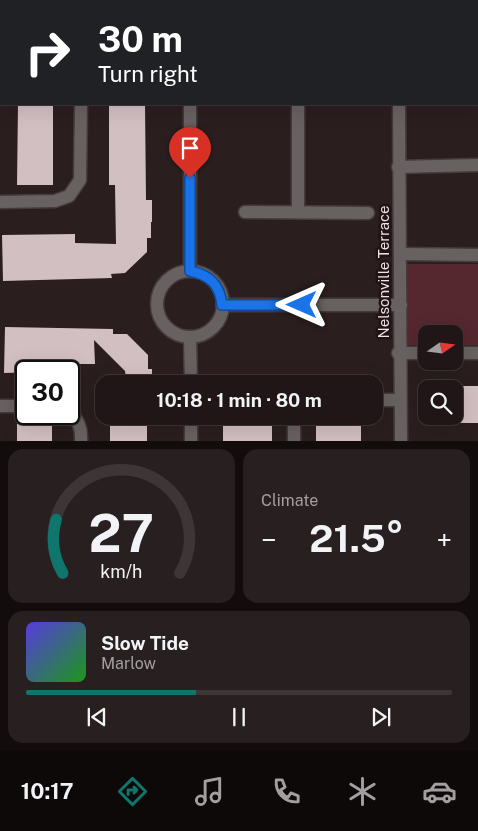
<!DOCTYPE html>
<meta charset="utf-8">
<style>
:root{--surface:#201617;--page:#281f20;--text:#f1f3f6;--muted:#a29fa1;--line:#3d3536;--accent:#0f766e}
body{margin:0;font-family:"Public Sans",sans-serif;background:var(--page);color:var(--text);height:100vh;display:flex;flex-direction:column;font-size:19px;white-space:nowrap}
*{box-sizing:border-box;margin:0}
p{font-size:16px;color:var(--muted)}
.icon{flex:none;width:28px;height:28px;fill:none;stroke:currentColor;stroke-width:2;stroke-linecap:round;stroke-linejoin:round}
.map{position:relative;height:441px;overflow:hidden}
.drawer{display:flex;flex-direction:column;gap:8px;padding:8px;background:#120c0d;flex:1}
.drawer>*{flex:none}
.guide{position:absolute;left:0px;top:0px;width:479px;height:105px;box-shadow:0 5px 20px #0002,0 0 0 1px var(--line);background:#202124;color:#fff;overflow:hidden}
.needle{width:32px;rotate:76deg}
.tools{position:absolute;left:418px;top:325px;display:grid;gap:10px}
.tools a{display:grid;place-items:center;width:45px;height:45px;border-radius:10px;background:var(--surface);box-shadow:0 5px 20px #0002,0 0 0 1px var(--line);font-size:25px}
.speed{position:absolute;left:15px;top:360px;display:flex;gap:10px;font-size:25px;font-weight:700;text-align:center}
.speed>*{display:grid;place-content:center;width:65px;height:65px;border-radius:50%;background:var(--surface);box-shadow:0 5px 20px #0002,0 0 0 1px var(--line);line-height:1}
.speed .limit{border:2px solid #111;border-radius:8px;background:#fff;color:#111}
.pin{position:absolute;display:grid;place-items:center;width:42px;height:42px;color:#fff;margin:-51px -21px;border-radius:50% 50% 50% 0;rotate:-45deg;box-shadow:0 0 5px #0007}
.pin .icon{rotate:45deg}
.me{position:absolute;width:55px;margin:-28px;rotate:270deg;stroke-linejoin:round;filter:drop-shadow(0 0 4px #0008)}
.turn{display:flex;align-items:center;gap:18px;height:105px;padding:0 15px;font-size:22px}
.turn .icon{width:65px;height:65px;stroke-width:2.5}
.turn b{display:block;font-size:35px;line-height:42px}
.big{font-size:38px;font-weight:700;line-height:1.1}
.drawer .tile{flex:1;display:flex;flex-direction:column;justify-content:center;gap:8px;min-width:0;padding:0 18px;border-radius:15px;background:var(--page)}
.drawer .dial{align-items:center;gap:0}
.dial svg{height:130px;overflow:visible;fill:none;stroke:var(--line);stroke-width:7;stroke-linecap:round;text-anchor:middle}
.dial text{fill:var(--text);stroke:none}
.song{display:flex;align-items:center;gap:15px}
.cover{width:60px;height:60px;border-radius:8px;background:linear-gradient(135deg,hsl(250 70% 55%),hsl(120 70% 35%))}
.played{height:5px;border-radius:2px;background:linear-gradient(90deg,var(--accent) 40%,var(--line) 40%)}
.keys{display:flex;justify-content:space-around;direction:ltr}
.heat{display:flex;justify-content:space-between;align-items:center;font-size:28px;direction:ltr}
.drawer .tiles{flex:1;display:grid;gap:8px;grid-template-columns:1fr 1fr}
.tile:last-child{grid-column:span 2}
.trip{position:absolute;left:95px;top:375px;width:288px;height:50px;border-radius:15px;background:var(--surface);box-shadow:0 5px 20px #0002,0 0 0 1px var(--line);font-weight:700;line-height:50px;text-align:center}
.dock{display:flex;height:80px;justify-content:space-around;align-items:center;background:#0d0909;color:var(--muted)}
.dock .icon{width:35px;height:35px}
.dock .on{color:var(--accent)}
.dock b{font-size:22px;color:var(--text)}
.map>svg:first-child{display:block}
.green{fill:#55272f}
.building{fill:#d2bfc1}
.lines{fill:none;stroke-linecap:round;stroke-linejoin:round}
.minor-casing{stroke:#463a3b;stroke-width:15}
.minor{stroke:#686161;stroke-width:12}
.route-casing{stroke:#114b97;stroke-width:12}
.route{stroke:#1a73e8;stroke-width:9}
.labels{text-anchor:middle;dominant-baseline:central;stroke-width:5;stroke-linejoin:round;paint-order:stroke}
.street-label{font-size:15px;fill:#ede3e4;stroke:#211416}
</style>
<div class="map">
<svg width="478" height="441" viewBox="0 0 478 441">
<rect width="100%" height="100%" fill="#2b1e1f"/>
<polygon class="green" points="404,264 478,264 478,345 454,345 454,334 426,334 426,345 404,345"/>
<g class="building">
<polygon points="18,104 53,104 53,185 17,185"/>
<polygon points="109,104 145,104 146,200 152,200 152,222 151,222 151,238 147,238 147,252 125,273 111,274 112,278 3,281 2,235 75,234 75,243 116,244 115,185 109,185"/>
<polygon points="5,327 113,329 113,334 127,334 148,355 148,369 152,369 152,384 127,384 125,371 94,340 95,364 76,364 77,371 4,373"/>
<rect x="454" y="386" width="24" height="37"/>
<rect x="316" y="420" width="45" height="21"/>
<polygon points="52,423 52,441 17,441 17,424"/>
<polygon points="223,424 272,425 272,441 223,441"/>
<rect x="110" y="425" width="37" height="16"/>
</g>
<g class="lines">
<defs>
<g id="minor">
<polyline points="190,0 190,1"/>
<polyline points="399,0 399,1"/>
<polyline points="81,1 81,0"/>
<polyline points="190,104 190,271"/>
<polyline points="298,104 298,211"/>
<polyline points="399,104 401,441"/>
<polyline points="398,167 478,165"/>
<polyline points="0,202 55,201 69,196 80,180 81,104"/>
<polyline points="245,212 368,213"/>
<polyline points="401,254 478,255"/>
<circle cx="190" cy="304" r="33"/>
<polyline points="222,305 401,305"/>
<polyline points="190,337 191,384"/>
<polyline points="398,353 426,353"/>
<polyline points="454,353 478,353"/>
<polyline points="374,400 400,400"/>
<polyline points="0,406 26,406"/>
<path d="M69,410C78,420 82,428 81,441"/>
<polyline points="191,416 191,441"/>
<polyline points="294,441 294,416"/>
</g>
</defs>
<use href="#minor" class="minor-casing"/>
<use href="#minor" class="minor"/>
</g>
<g class="lines">
<defs>
<path id="route" d="M190,178V271C210,275 220,285 222,305H302"/>
</defs>
<use href="#route" class="route-casing"/>
<use href="#route" class="route"/>
</g>
<g class="labels">
<g class="street-label">
<text transform="translate(383 272) rotate(-90)">Nelsonville Terrace</text>
</g>
</g>
</svg>
<div class="tools">
<a><svg class="needle" viewBox="-14 -14 28 28"><path d="M0-13l5 13h-10z" fill="#e53935"/><path d="M0 13l5-13h-10z" fill="#a29fa1"/></svg></a>
<a><svg class="icon" aria-label="search" viewBox="0 0 24 24"><circle cx="10" cy="10" r="6"/><path d="M15 15l6 6"/></svg></a>
</div>
<div class="speed"><div class="limit">30</div></div>
<div class="pin" style="left:190px;top:178px;background:#d93025"><svg class="icon" aria-label="arrive" viewBox="0 0 24 24"><path d="M6 21V4h12l-3 4 3 4H6"/></svg></div>
<svg class="me" style="left:302px;top:305px" viewBox="-20 -20 40 40"><path d="M0-17L14 15 0 8-14 15z" fill="#1a73e8" stroke="#fff" stroke-width="4"/></svg>
<div class="trip">10:18 · 1 min · 80 m</div>
<div class="guide">
<div class="turn"><svg class="icon" aria-label="right" viewBox="0 0 24 24"><path d="M7 20v-9h11M14 6l5 5-5 5"/></svg><div><b>30 m</b>Turn right</div></div>
</div>
</div>
<section class="drawer">
<div class="tiles">
<div class="tile dial"><svg viewBox="0 0 100 80">
<path d="M14 69A42 42 0 1 1 86 69"/>
<path d="M14 69A42 42 0 0 1 10 36" stroke="#0f766e"/>
<text x="50" y="56" font-size="32" font-weight="700">27</text>
<text x="50" y="72" font-size="11">km/h</text>
</svg></div>
<div class="tile"><p>Climate</p>
<div class="heat"><a>−</a><b class="big">21.5°</b><a>+</a></div>
</div>
<div class="tile">
<div class="song"><i class="cover"></i><div><b>Slow Tide</b><p>Marlow</p></div></div>
<div class="played"></div>
<div class="keys"><svg class="icon" aria-label="previous" viewBox="0 0 24 24"><path d="M18 5L8 12l10 7zM5 5v14"/></svg><svg class="icon" aria-label="pause" viewBox="0 0 24 24"><path d="M8 5v14M16 5v14"/></svg><svg class="icon" aria-label="next" viewBox="0 0 24 24"><path d="M6 5l10 7-10 7zM19 5v14"/></svg></div>
</div>
</div>
</section>
<nav class="dock">
<b>10:17</b>
<svg class="icon on" aria-label="directions" viewBox="0 0 24 24"><path d="M12 3l9 9-9 9-9-9zM9 14v-3h6M13 9l2 2-2 2"/></svg>
<svg class="icon" aria-label="music" viewBox="0 0 24 24"><path d="M9 18V5l10-2v13"/><circle cx="6" cy="18" r="3"/><circle cx="16" cy="16" r="3"/></svg>
<svg class="icon" aria-label="phone" viewBox="0 0 24 24"><path d="M5 4h4l2 5-3 2q2 4 5 5l2-3 5 2v4C11 20 4 13 5 4z"/></svg>
<svg class="icon" aria-label="climate" viewBox="0 0 24 24"><path d="M12 3v18M4 7l16 10M4 17L20 7"/></svg>
<svg class="icon" aria-label="car" viewBox="0 0 24 24"><path d="M5 17H2v-5l4-1 3-4h7l3 4 3 1v5h-3M9 17h6M6 11h13"/><circle cx="7" cy="17" r="2"/><circle cx="17" cy="17" r="2"/></svg>
</nav>
